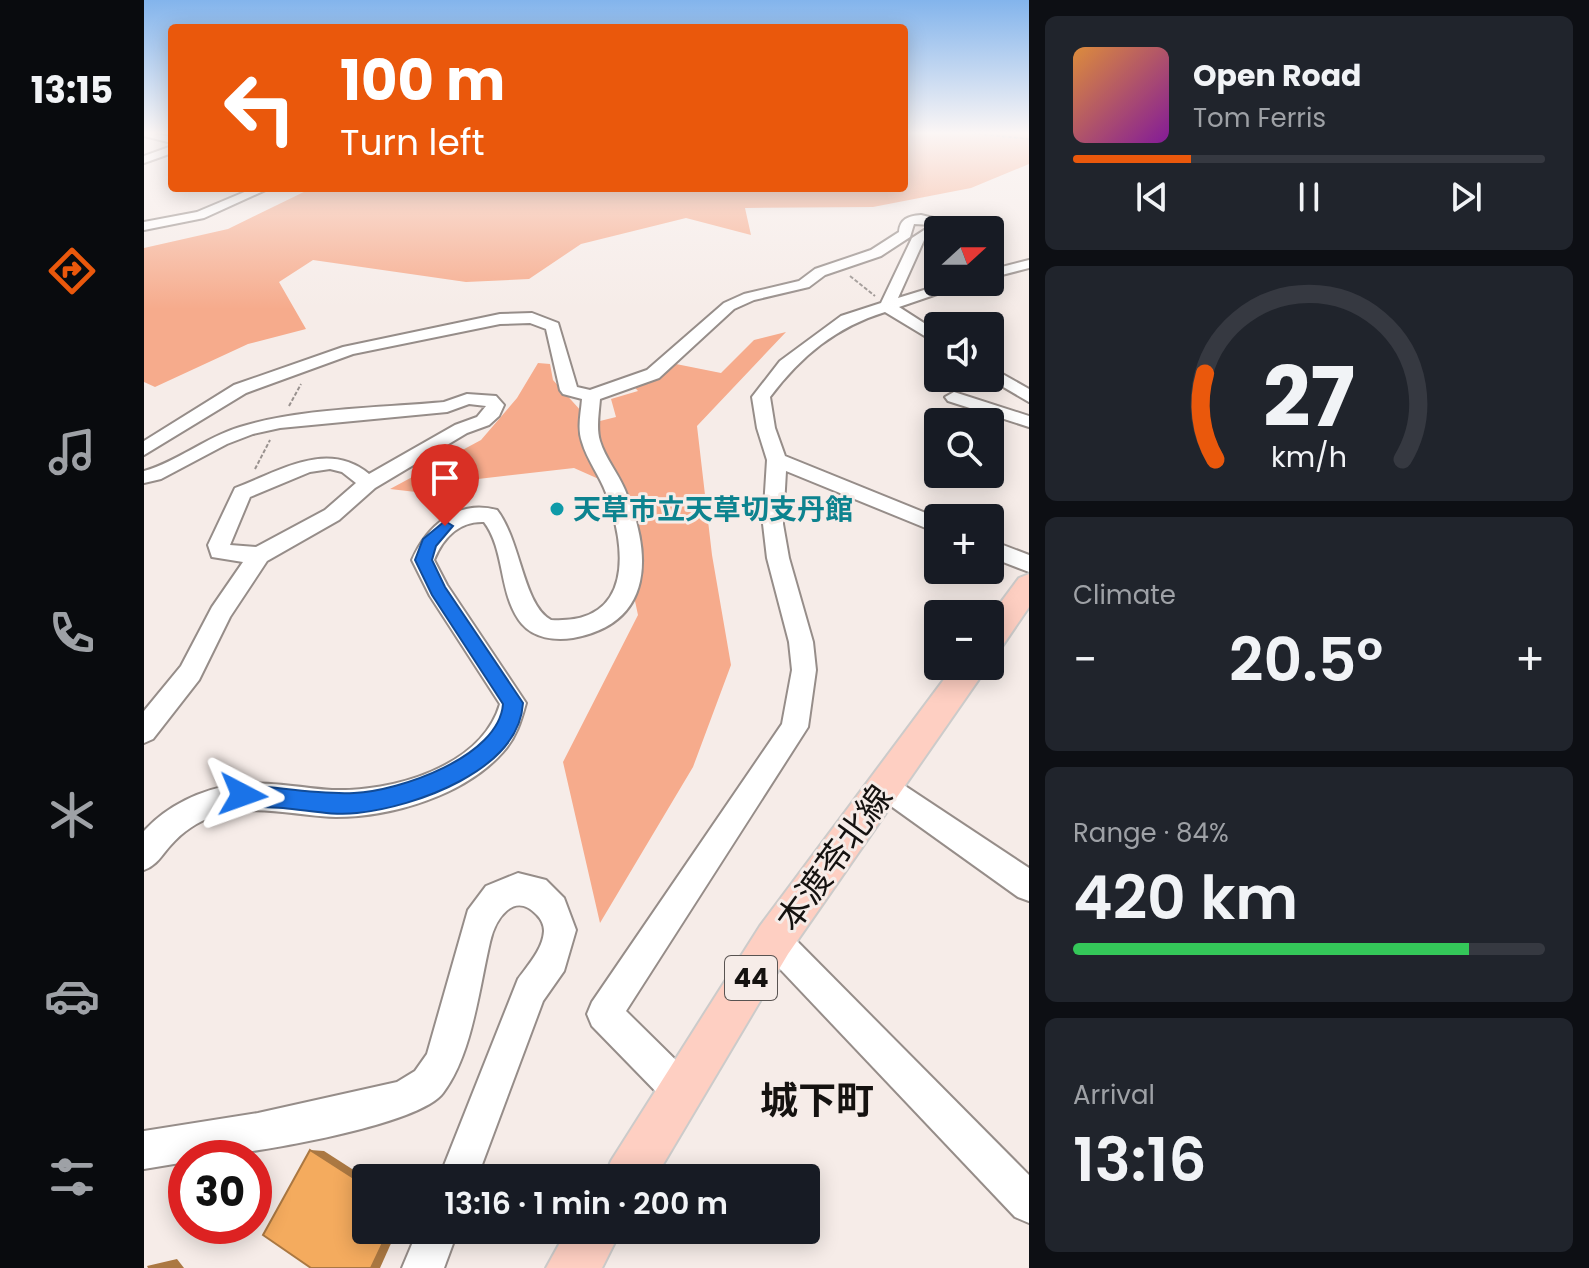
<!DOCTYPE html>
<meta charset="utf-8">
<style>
:root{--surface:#171b24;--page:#20242c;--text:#f1f3f6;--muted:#9ea1a6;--line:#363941;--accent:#ea580c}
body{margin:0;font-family:Poppins,"Noto Sans JP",sans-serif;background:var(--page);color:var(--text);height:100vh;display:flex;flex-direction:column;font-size:30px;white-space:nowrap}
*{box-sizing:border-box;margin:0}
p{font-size:26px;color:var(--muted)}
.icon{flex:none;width:44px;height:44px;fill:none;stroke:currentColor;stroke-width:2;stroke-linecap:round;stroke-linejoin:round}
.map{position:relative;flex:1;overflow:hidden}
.drawer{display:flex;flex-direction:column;gap:16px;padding:16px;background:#0d0f14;width:560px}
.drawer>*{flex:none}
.hud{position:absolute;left:24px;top:24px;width:740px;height:168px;border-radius:8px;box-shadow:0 4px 20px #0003;background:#ea580c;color:#fff;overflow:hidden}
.needle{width:52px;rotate:69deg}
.fabs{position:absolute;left:780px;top:216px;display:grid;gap:16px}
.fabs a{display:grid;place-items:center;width:80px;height:80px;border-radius:8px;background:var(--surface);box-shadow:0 4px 20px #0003;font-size:40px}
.speed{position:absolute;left:24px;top:1140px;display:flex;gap:16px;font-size:40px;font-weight:700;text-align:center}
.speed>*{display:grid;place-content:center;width:104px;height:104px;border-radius:50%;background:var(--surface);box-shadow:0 4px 20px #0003;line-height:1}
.speed .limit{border:12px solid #d22;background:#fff;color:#111}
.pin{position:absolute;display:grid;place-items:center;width:68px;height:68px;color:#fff;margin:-82px -34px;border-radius:50% 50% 50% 0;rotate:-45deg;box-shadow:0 0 8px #0007}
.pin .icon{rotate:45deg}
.me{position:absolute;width:88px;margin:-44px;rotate:94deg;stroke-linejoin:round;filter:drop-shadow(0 0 6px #0008)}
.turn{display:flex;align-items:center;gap:28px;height:168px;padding:0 40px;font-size:36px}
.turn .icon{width:104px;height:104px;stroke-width:2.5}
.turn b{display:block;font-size:56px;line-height:68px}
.big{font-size:60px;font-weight:600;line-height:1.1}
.drawer .card{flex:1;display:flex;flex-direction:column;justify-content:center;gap:12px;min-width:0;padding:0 28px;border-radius:12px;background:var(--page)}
.drawer .dial{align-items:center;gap:0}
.dial svg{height:208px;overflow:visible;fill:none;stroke:var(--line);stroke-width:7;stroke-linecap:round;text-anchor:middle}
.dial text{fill:var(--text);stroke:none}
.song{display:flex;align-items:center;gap:24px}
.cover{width:96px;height:96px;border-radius:12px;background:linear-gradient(135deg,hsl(30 70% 55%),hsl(290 70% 35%))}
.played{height:8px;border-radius:4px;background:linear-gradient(90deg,var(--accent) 25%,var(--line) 25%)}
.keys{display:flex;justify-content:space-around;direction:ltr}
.heat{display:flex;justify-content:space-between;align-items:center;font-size:44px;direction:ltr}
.charge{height:12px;border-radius:6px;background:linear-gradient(90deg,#34c759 84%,var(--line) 0)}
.trip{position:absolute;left:208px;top:1164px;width:468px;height:80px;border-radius:8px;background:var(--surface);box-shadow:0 4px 20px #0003;font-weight:600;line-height:80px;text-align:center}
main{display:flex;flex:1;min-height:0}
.tab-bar{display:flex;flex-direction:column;width:144px;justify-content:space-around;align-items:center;background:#090b0e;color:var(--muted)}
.tab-bar .icon{width:56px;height:56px}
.tab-bar .selected{color:var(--accent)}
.tab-bar b{font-size:36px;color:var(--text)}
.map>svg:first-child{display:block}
.green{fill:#f6ab8c}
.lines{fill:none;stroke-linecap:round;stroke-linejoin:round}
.minor-casing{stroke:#968d89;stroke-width:4}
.major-casing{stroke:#cccbca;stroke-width:4}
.path{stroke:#99928f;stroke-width:2;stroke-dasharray:4 2;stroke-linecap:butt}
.minor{fill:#fff;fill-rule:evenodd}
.major{fill:#fecfc2;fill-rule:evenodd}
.shaded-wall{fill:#ab7842}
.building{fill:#f4ab5e;stroke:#ab7842;stroke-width:2}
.route{fill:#1a73e8;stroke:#114b97;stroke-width:2}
.culture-dot{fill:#0f9aa8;stroke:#f6ece8;stroke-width:3}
.labels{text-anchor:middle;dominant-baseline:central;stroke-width:6;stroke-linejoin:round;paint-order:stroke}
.shield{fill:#f6ece8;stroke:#585351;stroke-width:2}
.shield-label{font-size:26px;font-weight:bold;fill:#151210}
.culture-label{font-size:28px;font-weight:bold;fill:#0d838f;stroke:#f6ece8;text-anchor:start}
.near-street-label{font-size:34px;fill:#151210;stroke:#f6ece8}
.near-quarter-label{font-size:38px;font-weight:bold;fill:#151210;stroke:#f6ece8}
</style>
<main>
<nav class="tab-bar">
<b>13:15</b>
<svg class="icon selected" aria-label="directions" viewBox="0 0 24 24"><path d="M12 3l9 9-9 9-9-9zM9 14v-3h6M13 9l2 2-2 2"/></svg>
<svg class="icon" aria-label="music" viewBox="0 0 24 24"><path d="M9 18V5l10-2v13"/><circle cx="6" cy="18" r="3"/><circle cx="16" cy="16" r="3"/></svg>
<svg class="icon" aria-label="phone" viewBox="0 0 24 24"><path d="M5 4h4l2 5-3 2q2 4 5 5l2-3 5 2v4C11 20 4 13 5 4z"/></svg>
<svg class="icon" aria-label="climate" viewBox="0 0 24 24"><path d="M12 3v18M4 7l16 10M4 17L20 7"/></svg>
<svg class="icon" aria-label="car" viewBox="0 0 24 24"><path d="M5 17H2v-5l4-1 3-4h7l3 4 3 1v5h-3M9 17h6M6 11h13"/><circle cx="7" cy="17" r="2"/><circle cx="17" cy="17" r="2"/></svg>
<svg class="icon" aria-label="filters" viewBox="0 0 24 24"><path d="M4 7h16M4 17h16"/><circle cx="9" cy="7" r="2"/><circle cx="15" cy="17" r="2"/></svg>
</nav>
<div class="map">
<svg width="885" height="1268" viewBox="0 0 885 1268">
<rect width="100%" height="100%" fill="#f6ece8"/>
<g class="green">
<polygon points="760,132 885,132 885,164 827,188 729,207 601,208 607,235 542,218 437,244 385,279 322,282 169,260 135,282 162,329 104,344 11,387 0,382 0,248 84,229 168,188 760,188"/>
<polygon points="642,332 553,426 568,555 587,665 549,767 456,923 419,762 494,615 466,484 430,468 317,481 298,495 246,489 337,440 373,398 394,363 406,364 409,380 448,423 472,417 467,399 494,391 485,381 532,364 577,373 610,340"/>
</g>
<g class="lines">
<defs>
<g id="minor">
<polygon points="0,132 28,137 28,143 0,136"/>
<polygon points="28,146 28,153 0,163 0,156"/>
<polygon points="110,188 126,188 60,218 0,230 0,222 53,212"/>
<path d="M777,215L798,220L800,228L780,240L754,298L806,282H828L755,307L794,332V344L741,312C692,327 657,356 626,397L631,428L641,456L794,518V533L642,471L639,524L645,558L669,642L672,670L664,727L482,1011L550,1078L555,1091L550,1104L537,1109L524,1104L448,1026L443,1014L448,1002L638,724L648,670L645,642L623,558L619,524L623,460L613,428L608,397L636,361L697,316L737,303L768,238L788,225L770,224L766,237L737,256L681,275L665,287L610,300L590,309L515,378L456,399C455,413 452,428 456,441C461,458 474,473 481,490C508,553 511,623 429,638C411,641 390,638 378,624C354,595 362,551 340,522C315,521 299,538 290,560L303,585L382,703C377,721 372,738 359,752C321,795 248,817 192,817C152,816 111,803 71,816C54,821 38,832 26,846C17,856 13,865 0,870V831C23,806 57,789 91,785C123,780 155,788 188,790C247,792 337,768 356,704L286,596L268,560C283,526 313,499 353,510C377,541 379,605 407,620C490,625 483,548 462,493C456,476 443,460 438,442C433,428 437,413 438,399L419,394L416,390L402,329L386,323L356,324L209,354L102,393L0,455V441L90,385L199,347L356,314L388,313L414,323L433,387L446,390L503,370L580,303L600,294L655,281L671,269L727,250L755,232C756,219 764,216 777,215Z"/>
<polygon points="885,260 885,268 846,278 846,270"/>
<polygon points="846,367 885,389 885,402 844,378"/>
<polygon points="810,392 885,416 885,427 804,401 801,397"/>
<path d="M323,394L352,396L360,405L355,416L345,425L323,433L231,488L195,520L123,561L86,617L55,680L9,739L0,743V711L37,666L68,607L99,562L68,557L64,545L91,488C134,472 183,439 225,474L311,425L333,417L342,406L325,404L303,412L136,428L109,434L83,444L17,479L0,483V471C33,462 62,437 96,427C156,408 237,408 300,402ZM186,469L198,472L212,483L181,510L112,547L86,545L106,497L166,472Z"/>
<polygon points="846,540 885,555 885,572 846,557"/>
<polygon points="743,774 885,868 885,901 874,897 733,796 729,787 733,778"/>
<path d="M374,873L402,880L420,898L432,930L420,971L399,1001L333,1178H295L374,979C384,965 399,949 400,931C400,925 397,919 393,915C370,890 351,919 346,942C335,989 328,1055 299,1093C274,1127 88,1158 42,1158V1162L0,1169V1131L114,1113L253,1082L271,1071L283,1054L324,910L342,886Z"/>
<polygon points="630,924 641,929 885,1175 885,1223 871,1217 619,951 614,940 619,929"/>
<polygon points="274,1230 314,1230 300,1268 258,1268"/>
</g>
<g id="major">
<polygon points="885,574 885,607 857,648 846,652 846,617 875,578"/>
<polygon points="810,666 844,666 644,954 511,1178 460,1178 467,1161 616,926"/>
<polygon points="423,1230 477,1230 458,1268 402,1268"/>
</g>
</defs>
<use href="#minor" class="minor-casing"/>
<use href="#major" class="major-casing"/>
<g class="path">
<polyline points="816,132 885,139"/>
<polyline points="706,276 731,296"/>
<polyline points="145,406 157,384"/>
<polyline points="111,469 126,440"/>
</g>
<use href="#minor" class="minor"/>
<use href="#major" class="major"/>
</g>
<g class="shaded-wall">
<polygon points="166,1150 180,1151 222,1178 222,1186"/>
<polygon points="245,1230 253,1230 236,1268 227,1268"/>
<polygon points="33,1259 40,1268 4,1268 3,1266"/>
</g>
<polygon class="building" points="166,1150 222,1186 222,1230 245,1230 227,1268 167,1268 119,1235"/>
<linearGradient id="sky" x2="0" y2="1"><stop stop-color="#83b4ec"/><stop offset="0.43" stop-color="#fbf6f5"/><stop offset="1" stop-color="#fbf6f5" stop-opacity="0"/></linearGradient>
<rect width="885" height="309" fill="url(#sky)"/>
<path class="route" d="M301,521L309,526L292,546L288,560L301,587L379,703C375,771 270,807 213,813C189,816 163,810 139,808C124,807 106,808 91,802L88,795L91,788L99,785C135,787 174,795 210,793C255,791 355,757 359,704L288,595L271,560L279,539Z"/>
<circle class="culture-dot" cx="413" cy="509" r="8"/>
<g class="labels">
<rect class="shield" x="581" y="956" width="52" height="44" rx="6"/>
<g class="shield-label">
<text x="607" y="978">44</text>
</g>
<g class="culture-label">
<text x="429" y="509">天草市立天草切支丹館</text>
</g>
<g class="near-street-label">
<text transform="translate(690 858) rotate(-54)">本渡苓北線</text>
</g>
<g class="near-quarter-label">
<text x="673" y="1100">城下町</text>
</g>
</g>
</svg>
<div class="fabs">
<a><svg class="needle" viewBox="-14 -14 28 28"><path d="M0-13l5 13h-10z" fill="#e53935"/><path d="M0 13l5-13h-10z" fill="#9ea1a6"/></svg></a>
<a><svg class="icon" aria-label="sound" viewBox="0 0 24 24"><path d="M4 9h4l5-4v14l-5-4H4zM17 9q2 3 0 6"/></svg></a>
<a><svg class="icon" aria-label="search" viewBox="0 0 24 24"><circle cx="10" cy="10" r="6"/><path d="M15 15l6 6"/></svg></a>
<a>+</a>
<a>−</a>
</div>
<div class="speed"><div class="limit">30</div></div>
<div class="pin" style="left:301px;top:526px;background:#d93025"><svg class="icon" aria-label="arrive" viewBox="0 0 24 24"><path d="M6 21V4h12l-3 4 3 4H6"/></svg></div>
<svg class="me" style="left:99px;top:795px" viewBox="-20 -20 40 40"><path d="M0-17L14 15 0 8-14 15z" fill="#1a73e8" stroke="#fff" stroke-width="4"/></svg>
<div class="trip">13:16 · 1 min · 200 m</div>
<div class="hud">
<div class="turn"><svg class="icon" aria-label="left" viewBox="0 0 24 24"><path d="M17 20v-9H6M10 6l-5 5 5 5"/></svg><div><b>100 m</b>Turn left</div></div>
</div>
</div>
<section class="drawer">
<div class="card">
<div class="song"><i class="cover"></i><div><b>Open Road</b><p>Tom Ferris</p></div></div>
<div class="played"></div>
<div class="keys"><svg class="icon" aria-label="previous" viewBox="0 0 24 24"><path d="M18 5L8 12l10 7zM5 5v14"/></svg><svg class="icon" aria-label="pause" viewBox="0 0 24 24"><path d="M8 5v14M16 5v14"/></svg><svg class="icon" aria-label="next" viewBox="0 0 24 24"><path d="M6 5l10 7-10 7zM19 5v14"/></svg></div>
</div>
<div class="card dial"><svg viewBox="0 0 100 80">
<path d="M14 69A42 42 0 1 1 86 69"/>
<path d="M14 69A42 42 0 0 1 10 36" stroke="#ea580c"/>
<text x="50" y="56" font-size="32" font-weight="700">27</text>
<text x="50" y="72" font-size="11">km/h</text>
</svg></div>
<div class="card"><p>Climate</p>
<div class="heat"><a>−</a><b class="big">20.5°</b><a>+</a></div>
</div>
<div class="card"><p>Range · 84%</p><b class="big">420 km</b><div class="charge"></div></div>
<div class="card"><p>Arrival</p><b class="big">13:16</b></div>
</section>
</main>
